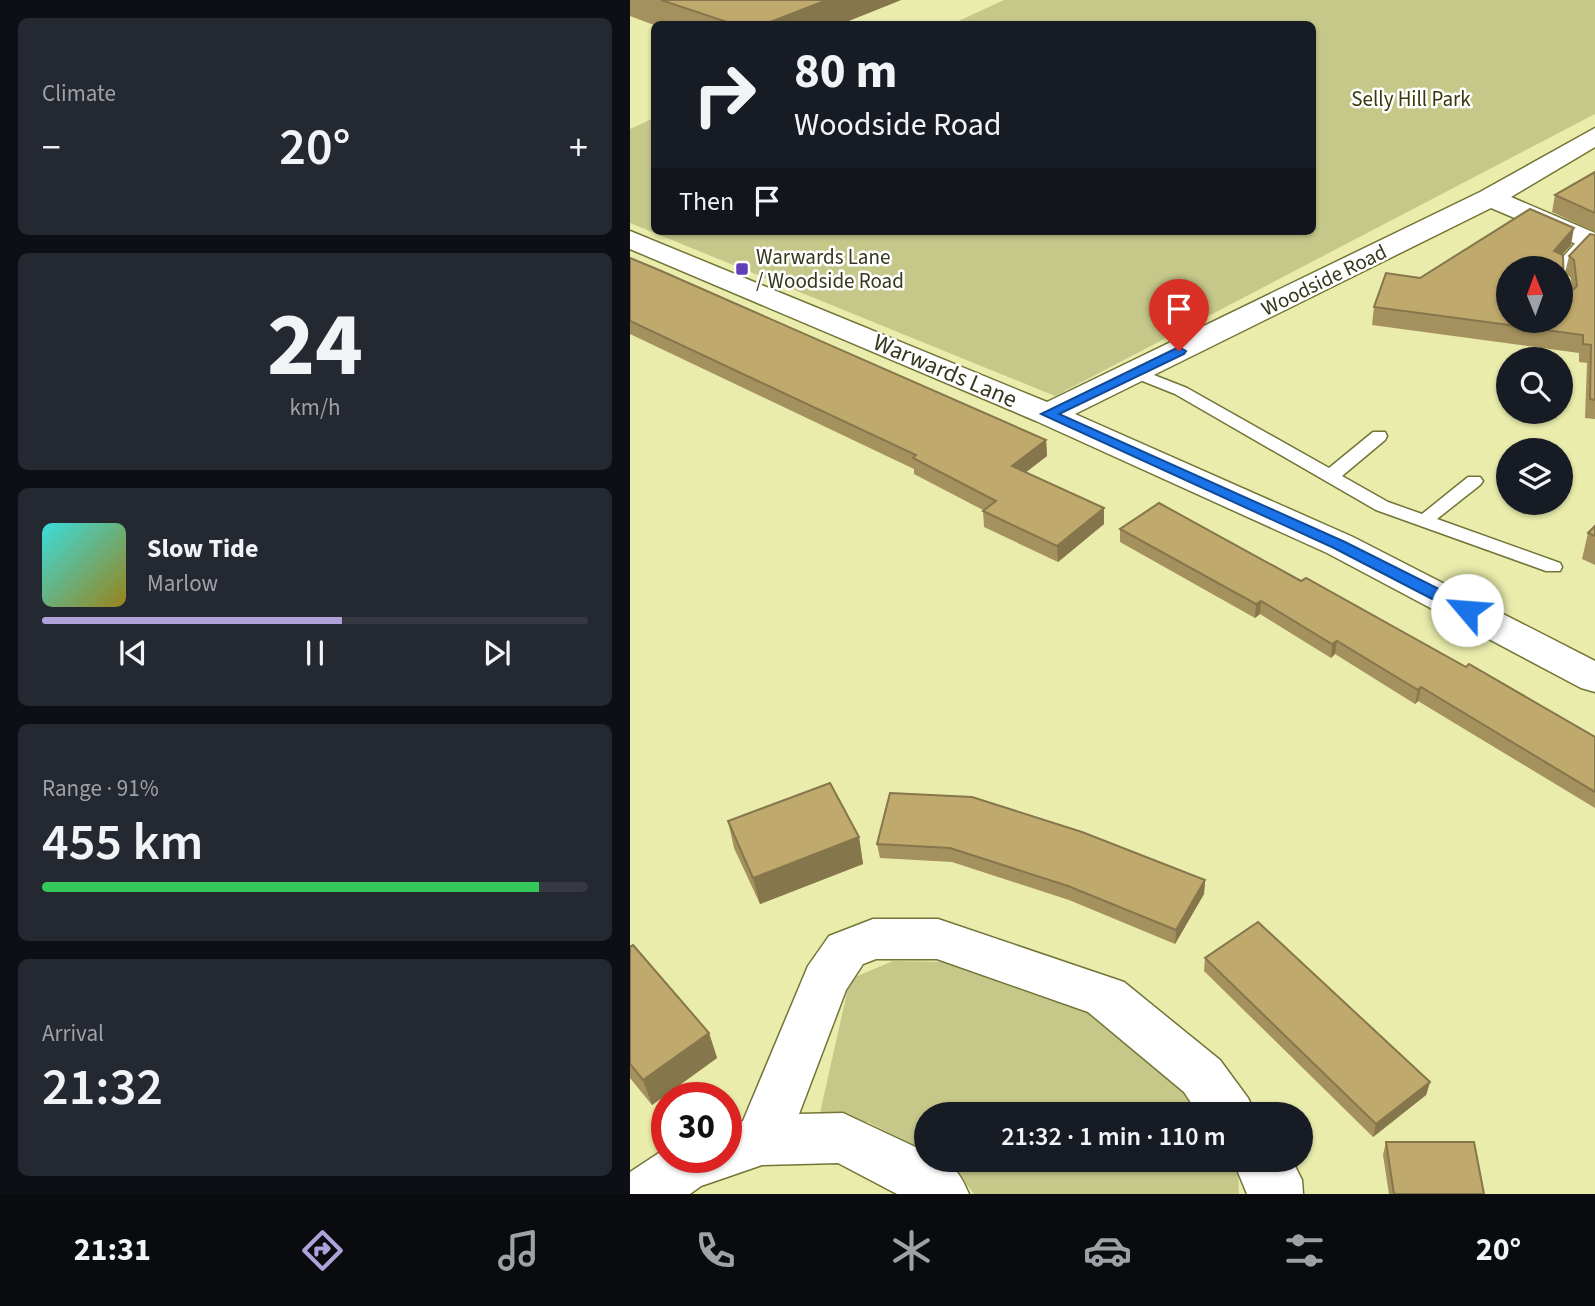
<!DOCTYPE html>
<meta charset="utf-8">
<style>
:root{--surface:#171b24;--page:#242831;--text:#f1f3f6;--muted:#9ea1a6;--line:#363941;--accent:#afa2da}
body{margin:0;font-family:"Source Sans 3",sans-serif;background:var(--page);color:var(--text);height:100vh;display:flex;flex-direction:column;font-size:26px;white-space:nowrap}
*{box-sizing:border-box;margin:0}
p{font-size:23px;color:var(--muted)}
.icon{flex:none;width:38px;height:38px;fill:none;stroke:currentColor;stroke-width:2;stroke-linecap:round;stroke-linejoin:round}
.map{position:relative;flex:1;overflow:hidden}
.sheet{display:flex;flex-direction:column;gap:18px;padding:18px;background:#0d0f14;width:630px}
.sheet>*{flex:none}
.guide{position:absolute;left:21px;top:21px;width:665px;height:214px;border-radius:10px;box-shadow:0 2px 5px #0004;background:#171b24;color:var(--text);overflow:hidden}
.needle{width:46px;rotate:359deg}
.fabs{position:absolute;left:866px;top:256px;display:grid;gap:14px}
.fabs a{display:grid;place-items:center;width:77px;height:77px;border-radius:50%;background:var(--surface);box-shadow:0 2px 5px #0004;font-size:35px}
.speed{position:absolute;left:21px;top:1082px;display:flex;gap:14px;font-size:35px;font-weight:700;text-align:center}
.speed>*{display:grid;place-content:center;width:91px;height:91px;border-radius:50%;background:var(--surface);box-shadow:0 2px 5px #0004;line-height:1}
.speed .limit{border:10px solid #d22;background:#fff;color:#111}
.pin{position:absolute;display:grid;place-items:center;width:60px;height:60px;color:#fff;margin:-72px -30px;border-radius:50% 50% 50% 0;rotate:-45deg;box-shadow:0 0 7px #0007}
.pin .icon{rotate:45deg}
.me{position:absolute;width:77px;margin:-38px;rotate:297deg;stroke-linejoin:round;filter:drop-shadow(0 0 5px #0008)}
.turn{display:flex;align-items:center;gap:24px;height:147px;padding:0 28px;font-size:32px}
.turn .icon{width:91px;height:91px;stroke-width:2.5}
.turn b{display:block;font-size:49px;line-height:60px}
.then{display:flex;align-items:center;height:66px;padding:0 28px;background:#0003;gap:14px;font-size:26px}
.big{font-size:52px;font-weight:600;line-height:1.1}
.sheet .widget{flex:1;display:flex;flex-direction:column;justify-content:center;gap:10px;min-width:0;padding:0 24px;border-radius:10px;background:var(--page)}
.sheet .dial{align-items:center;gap:0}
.dial b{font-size:91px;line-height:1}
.song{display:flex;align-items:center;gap:21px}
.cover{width:84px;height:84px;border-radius:10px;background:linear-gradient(135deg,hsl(180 70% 55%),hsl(50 70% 35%))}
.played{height:7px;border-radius:4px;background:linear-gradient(90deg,var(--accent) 55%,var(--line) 55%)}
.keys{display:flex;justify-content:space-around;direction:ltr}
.heat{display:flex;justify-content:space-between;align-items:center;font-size:38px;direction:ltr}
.charge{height:10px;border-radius:5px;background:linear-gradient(90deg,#34c759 91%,var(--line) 0)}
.trip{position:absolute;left:284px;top:1102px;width:399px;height:70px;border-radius:35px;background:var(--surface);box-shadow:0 2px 5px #0004;font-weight:600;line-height:70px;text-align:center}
.menu{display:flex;height:112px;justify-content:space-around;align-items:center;background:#090b0e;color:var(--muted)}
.menu .icon{width:49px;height:49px}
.menu .current{color:var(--accent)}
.menu b{font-size:32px;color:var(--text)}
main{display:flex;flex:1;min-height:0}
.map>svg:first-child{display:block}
.green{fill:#c6c88a}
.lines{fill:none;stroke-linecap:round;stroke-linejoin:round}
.service-casing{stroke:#737538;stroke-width:3}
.minor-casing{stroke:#737538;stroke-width:3}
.service{fill:#fff;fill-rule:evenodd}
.minor{fill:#fff;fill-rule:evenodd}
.wall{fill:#a5915e}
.shaded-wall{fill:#86764c}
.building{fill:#c0a96d;stroke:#86764c;stroke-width:2;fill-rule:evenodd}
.route{fill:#1a73e8;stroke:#114b97;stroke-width:2}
.poi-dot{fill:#5f3fb7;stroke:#fff;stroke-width:2.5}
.labels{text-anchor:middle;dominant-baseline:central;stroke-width:5;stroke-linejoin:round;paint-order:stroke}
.far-park-label{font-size:21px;fill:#37380b;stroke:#fff}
.far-poi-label{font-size:21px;fill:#37371e;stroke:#fff;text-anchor:start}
.far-street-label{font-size:21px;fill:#37371e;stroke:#fff}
.street-label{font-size:24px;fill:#37371e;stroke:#fff}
</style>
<main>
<section class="sheet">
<div class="widget"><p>Climate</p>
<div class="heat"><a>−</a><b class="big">20°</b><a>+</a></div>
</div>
<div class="widget dial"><b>24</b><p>km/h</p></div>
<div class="widget">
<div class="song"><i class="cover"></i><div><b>Slow Tide</b><p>Marlow</p></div></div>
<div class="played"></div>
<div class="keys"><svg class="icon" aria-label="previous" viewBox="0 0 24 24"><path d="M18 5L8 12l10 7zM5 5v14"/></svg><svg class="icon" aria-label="pause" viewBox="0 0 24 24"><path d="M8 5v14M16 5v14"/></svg><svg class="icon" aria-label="next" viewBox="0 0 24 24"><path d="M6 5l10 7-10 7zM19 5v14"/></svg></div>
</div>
<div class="widget"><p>Range · 91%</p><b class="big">455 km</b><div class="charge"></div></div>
<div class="widget"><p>Arrival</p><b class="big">21:32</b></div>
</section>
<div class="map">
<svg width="965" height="1194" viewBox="0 0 965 1194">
<rect width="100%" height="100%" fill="#e9ecab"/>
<g class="green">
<polygon points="374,0 965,0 965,114 425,396 0,223 0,129 24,118 24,231 682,231 682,24 322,24"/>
<polygon points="263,961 320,962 465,1014 547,1081 570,1115 296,1115 296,1152 238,1122 188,1122 220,979"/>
<polygon points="312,1160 601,1160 608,1170 609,1194 344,1194 322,1165"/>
</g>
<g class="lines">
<defs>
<g id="service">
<polygon points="955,237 962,241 935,271 923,268 950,238"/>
<polygon points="506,368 557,388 699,468 743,432 755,432 757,436 755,440 712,476 758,502 792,514 838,477 850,477 853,481 850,485 807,519 930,563 932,567 930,571 916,571 746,510 545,394 500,376 498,373"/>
</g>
<g id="minor">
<polygon points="965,128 965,147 881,197 965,233 965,252 861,208 445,414 723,537 965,661 965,692 951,688 697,553 406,421 0,249 0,231 417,402 850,192"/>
<path d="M243,919H308L494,982L590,1060L618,1098L626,1115H569L554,1092L458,1012L307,959H246L233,964L216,990L169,1114L213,1113L296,1152V1160C322,1160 329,1171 339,1194H267L208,1163L132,1165L71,1186L60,1194H0V1172L35,1149L37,1157H96V1127L113,1121L178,966L199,936Z"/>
<polygon points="603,1160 662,1160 672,1180 673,1194 617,1194"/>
</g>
</defs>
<use href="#service" class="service-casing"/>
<use href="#minor" class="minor-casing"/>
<use href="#service" class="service"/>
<use href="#minor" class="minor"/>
</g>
<g class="wall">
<polygon points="0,0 271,0 211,24 24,25 0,16"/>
<polygon points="965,172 965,232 922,212 925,195"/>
<polygon points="965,235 965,419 955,418 957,363 949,362 949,353 742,325 744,307 790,278 941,245 932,255 934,292 938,294 942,291 941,278 935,273 939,256"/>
<polygon points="0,258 416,440 417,456 396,472 474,524 428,562 354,527 353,510 284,474 284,469 0,334"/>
<polygon points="965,526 965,565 952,559 958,533"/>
<polygon points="490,529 671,581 836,667 965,737 965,808 788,701 785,704 705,654 701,658 630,614 625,618 490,542"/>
<polygon points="260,793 575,880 574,894 545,944 439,900 322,862 250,858 247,844"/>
<polygon points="98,821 229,837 233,864 130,904 104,848"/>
<polygon points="0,947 79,1033 87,1058 22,1105 0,1078"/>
<polygon points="575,958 800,1082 796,1095 743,1137 574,971"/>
<polygon points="756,1142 854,1194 759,1194 753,1155"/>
</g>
<g class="shaded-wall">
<polygon points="197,0 271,0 211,24 135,24"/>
<polygon points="944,228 941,245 920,268 924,251"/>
<polygon points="416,440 417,456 383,482 382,466"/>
<polygon points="474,508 474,524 428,562 427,546"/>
<polygon points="631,601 630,614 625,618 626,604"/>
<polygon points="707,641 705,654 701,658 702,644"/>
<polygon points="791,687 788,701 785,704 788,690"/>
<polygon points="229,837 233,864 130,904 123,878"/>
<polygon points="575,880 574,894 545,944 546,930"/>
<polygon points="79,1033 87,1058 22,1105 13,1080"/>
<polygon points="800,1082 796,1095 743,1137 746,1124"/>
</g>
<g class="building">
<polygon points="31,0 197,0 135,24 103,24"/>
<polygon points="965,172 965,213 925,195"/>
<path d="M900,209L944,228L924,251L933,255L934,292L938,294L947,286L944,260L939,256L960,234L965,235V400L960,399L961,345L953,344V335L744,307L756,273L790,278ZM878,268H931V320H878Z"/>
<polygon points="0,258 29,270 416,440 382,466 474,508 427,546 353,511 366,501 283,458 286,455 0,321"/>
<polygon points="529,503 671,581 676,578 836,667 839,664 965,737 965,792 791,687 788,690 707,641 702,644 631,601 626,604 490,529"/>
<polygon points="965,526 965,536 958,533"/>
<polygon points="200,783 229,837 123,878 98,821"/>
<polygon points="260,793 342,797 452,832 575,880 546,930 438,886 320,848 247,844"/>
<polygon points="628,922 800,1082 746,1124 575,958"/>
<polygon points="3,945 79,1033 13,1080 0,1064 0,947"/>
<polygon points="756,1142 844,1142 854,1194 764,1194"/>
</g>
<polygon class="route" points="549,347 556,351 554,354 429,414 715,542 843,606 843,614 831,614 704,548 411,414"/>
<rect class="poi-dot" x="105" y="262" width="14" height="14" rx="3.5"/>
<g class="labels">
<g class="far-park-label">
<text x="781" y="99">Selly Hill Park</text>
</g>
<g class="far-poi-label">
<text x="126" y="257">Warwards Lane<tspan x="126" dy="24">/ Woodside Road</tspan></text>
</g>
<g class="far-street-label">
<text transform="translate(694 280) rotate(-26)">Woodside Road</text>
</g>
<g class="street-label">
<text transform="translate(315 371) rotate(23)">Warwards Lane</text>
</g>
</g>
</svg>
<div class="fabs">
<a><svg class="needle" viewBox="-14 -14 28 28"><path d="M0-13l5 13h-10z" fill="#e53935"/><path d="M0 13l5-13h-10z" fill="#9ea1a6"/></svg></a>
<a><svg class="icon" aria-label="search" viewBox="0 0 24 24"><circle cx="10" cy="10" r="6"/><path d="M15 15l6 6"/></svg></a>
<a><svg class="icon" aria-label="layers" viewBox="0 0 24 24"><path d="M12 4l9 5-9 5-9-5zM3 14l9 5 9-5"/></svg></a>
</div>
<div class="speed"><div class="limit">30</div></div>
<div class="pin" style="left:549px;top:351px;background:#d93025"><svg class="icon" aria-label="arrive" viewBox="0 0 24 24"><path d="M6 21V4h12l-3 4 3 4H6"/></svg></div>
<svg class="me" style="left:837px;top:610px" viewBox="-20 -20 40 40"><circle r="19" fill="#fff"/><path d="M0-13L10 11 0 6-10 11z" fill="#1a73e8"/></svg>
<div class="trip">21:32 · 1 min · 110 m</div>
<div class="guide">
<div class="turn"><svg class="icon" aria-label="right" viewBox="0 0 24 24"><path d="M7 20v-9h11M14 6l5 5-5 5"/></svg><div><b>80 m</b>Woodside Road</div></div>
<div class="then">Then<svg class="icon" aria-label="arrive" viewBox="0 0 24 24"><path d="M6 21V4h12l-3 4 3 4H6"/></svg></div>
</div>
</div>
</main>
<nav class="menu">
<b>21:31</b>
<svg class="icon current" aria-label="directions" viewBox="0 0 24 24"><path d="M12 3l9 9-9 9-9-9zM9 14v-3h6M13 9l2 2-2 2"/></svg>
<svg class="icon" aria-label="music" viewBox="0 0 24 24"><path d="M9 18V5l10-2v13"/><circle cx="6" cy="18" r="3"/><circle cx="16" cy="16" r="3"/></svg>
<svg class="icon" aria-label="phone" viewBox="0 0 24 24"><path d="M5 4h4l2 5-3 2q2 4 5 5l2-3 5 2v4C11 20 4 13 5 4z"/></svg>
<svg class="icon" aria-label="climate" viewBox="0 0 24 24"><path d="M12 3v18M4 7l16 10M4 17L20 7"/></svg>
<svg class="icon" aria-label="car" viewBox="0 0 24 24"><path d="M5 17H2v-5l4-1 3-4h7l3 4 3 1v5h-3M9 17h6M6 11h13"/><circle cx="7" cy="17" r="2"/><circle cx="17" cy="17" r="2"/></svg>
<svg class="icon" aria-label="filters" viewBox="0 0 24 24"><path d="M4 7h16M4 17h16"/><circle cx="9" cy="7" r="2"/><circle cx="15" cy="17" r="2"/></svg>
<b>20°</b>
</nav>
